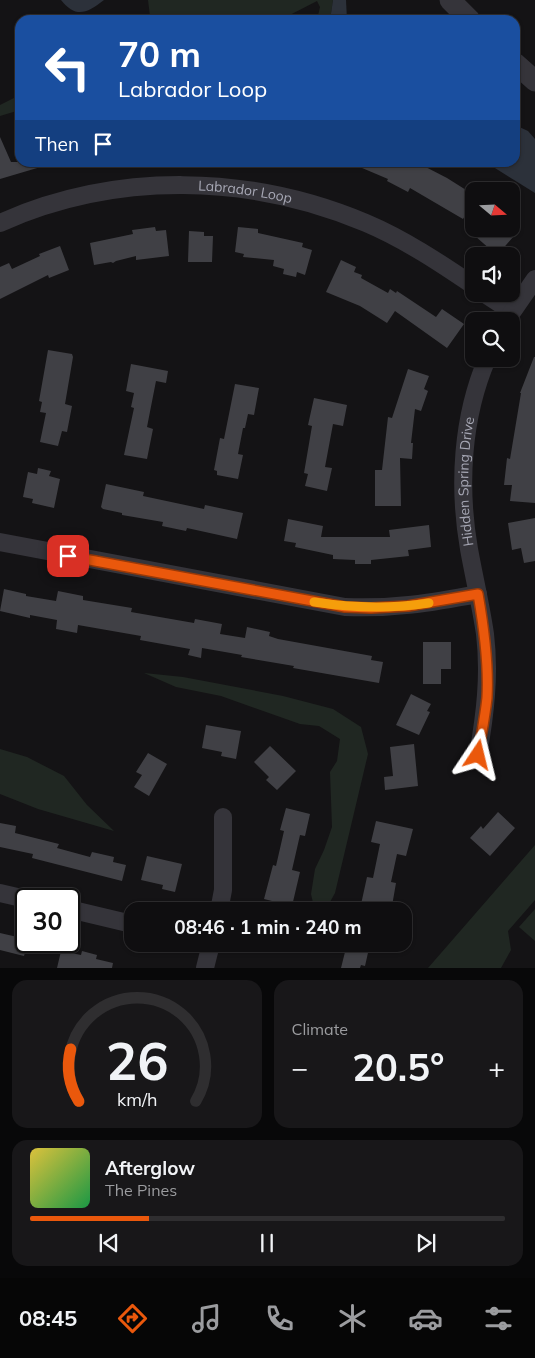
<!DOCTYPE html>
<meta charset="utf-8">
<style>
:root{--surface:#0f0e10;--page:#181719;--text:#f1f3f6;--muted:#9b9c9f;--line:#2f2e30;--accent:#ea580c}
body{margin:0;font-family:Mulish,sans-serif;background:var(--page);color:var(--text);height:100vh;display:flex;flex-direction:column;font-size:19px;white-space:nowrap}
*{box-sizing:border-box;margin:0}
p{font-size:16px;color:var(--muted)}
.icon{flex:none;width:28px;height:28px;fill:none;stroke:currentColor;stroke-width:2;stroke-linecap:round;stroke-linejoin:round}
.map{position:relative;height:968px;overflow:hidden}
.side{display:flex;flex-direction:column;gap:12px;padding:12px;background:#080809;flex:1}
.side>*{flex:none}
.top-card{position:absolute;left:15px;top:15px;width:505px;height:152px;border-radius:15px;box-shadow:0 1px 4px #0004,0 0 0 1px var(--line);background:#1a4fa0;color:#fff;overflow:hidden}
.needle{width:32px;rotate:109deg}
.buttons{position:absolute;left:465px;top:182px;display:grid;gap:10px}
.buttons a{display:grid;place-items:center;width:55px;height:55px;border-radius:10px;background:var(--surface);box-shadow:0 1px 4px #0004,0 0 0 1px var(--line);font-size:25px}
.speed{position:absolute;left:15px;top:888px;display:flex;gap:10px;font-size:25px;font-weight:700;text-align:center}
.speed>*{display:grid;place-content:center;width:65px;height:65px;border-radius:50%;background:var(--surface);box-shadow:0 1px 4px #0004,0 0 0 1px var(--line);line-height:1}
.speed .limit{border:2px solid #111;border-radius:8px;background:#fff;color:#111}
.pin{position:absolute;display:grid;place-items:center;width:42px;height:42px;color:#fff;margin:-21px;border-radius:10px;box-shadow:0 2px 8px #0006}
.me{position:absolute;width:55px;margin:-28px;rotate:10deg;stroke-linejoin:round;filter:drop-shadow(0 0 4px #0008)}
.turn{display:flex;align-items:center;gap:18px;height:105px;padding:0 20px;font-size:22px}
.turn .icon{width:65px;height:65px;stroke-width:2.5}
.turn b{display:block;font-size:35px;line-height:42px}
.then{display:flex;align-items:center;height:48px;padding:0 20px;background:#0003;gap:10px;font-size:19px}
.big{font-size:38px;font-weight:700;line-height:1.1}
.side .widget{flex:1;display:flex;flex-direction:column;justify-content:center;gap:8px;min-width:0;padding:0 18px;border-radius:15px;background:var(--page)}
.side .dial{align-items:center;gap:0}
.dial svg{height:130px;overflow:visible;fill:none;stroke:var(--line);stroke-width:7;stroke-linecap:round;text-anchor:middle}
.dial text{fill:var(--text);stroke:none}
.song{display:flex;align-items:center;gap:15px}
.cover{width:60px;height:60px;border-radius:8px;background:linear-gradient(135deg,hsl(50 70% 55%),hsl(140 70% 35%))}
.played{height:5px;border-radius:2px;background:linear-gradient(90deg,var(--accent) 25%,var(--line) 25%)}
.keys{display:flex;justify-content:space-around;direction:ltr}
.heat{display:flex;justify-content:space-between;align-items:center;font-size:28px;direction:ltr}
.side .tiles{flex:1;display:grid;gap:12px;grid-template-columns:1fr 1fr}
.widget:last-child{grid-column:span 2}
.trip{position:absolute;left:124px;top:902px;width:288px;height:50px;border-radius:15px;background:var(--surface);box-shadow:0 1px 4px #0004,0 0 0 1px var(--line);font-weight:700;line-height:50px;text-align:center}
.tab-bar{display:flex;height:80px;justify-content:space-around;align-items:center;background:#060606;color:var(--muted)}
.tab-bar .icon{width:35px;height:35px}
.tab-bar .on{color:var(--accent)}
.tab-bar b{font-size:22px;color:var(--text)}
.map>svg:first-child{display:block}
.green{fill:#202722}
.water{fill:#2c313a}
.building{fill:#404045}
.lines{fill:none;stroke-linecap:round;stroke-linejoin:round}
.minor{stroke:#35343a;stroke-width:18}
.tertiary{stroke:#35343a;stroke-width:21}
.route-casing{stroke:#983908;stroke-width:12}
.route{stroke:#ea580c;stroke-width:9}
.slow{stroke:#f59e0b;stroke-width:9}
.labels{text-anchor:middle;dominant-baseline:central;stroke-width:5;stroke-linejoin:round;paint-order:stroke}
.street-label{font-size:14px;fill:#a6a7b4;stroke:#0f0e10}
</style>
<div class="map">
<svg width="535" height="968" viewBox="0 0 535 968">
<rect width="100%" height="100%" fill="#141315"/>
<g class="green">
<polygon points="148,0 333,0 330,20 317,20 320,7 317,1 280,20 146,20 150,16"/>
<polygon points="20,95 20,110 0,116 0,105"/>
<polygon points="144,673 183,677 283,696 333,709 361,727 368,754 335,893 325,911 315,911 311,894 315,869 324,850 332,827 330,772 337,761 340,739 319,726 300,724 221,696 176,687"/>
<polygon points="0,749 27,757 64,776 87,805 114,831 38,809 0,794"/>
<polygon points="535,845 535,900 508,931 511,950 501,968 428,968"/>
<polygon points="535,909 535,941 519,927"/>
</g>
<g class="water">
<path d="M61,0H104C87,13 76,19 61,0Z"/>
<polygon points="333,0 346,0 347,20 330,20"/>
<polygon points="515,125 528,131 535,139 535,193 487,163 515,162"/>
</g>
<g class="building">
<polygon points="0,137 11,162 43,162 44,166 0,179"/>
<polygon points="348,162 416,162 447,178 474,195 474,201 463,219 410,188 408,192 387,181 388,179"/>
<polygon points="155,227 156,231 166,230 169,256 136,260 136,256 116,261 113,263 111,262 94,265 90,243 133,234 132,230"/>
<polygon points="238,227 258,229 258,233 303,243 302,247 312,250 305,275 297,272 296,277 283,274 284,269 273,266 274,260 243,257 244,254 235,252"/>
<polygon points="467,229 505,229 514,236 499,253 493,247 491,250"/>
<polygon points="189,231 204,232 204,236 213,236 212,262 188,262"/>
<polygon points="60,246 69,270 49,278 48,275 0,299 0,267 9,263 12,269 40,256 39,254"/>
<polygon points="341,260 356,267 354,272 362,275 361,278 388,293 390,289 396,293 397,291 436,317 442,309 464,324 447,348 395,311 387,323 360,306 326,292"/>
<polygon points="48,350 72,354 73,357 65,404 72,406 67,432 62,431 58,446 40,442 46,413 40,412 42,402 39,401"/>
<polygon points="534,357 535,357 535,503 510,501 512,485 504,485 507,458 510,459 521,393 520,393"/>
<polygon points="131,364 168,371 166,383 156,381 147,427 153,429 147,459 124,455 134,408 131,407 134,393 126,391"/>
<polygon points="408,369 429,376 424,389 428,391 421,411 415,409 411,443 413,443 412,459 400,458 401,506 375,506 375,470 382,470 388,417 392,418"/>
<polygon points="235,384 259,388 254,415 248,414 245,428 243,428 238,454 243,455 238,479 217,475 217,471 214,470 220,438 224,439"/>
<polygon points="314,398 347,405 343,426 333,424 325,467 332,468 327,491 305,486 308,474 304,473 312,426 308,425"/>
<polygon points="38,468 51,471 49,476 60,479 54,508 32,503 33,499 23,497 28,472 37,474"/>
<polygon points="106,484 144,492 143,496 204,509 205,505 243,513 237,539 187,528 186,531 162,526 163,522 122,515 122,513 103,509 101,507"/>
<polygon points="535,518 535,561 524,563 521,548 512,550 508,523"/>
<polygon points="288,519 323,526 321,537 390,537 389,530 429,525 431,547 408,550 409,556 371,560 371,564 355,564 355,560 333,559 333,555 295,547 296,543 284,541"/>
<polygon points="4,589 26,594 26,596 56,601 58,591 83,596 83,600 132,608 131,612 194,623 195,619 222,624 220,634 245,638 247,627 270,632 269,636 278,639 372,656 371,660 383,662 379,683 293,668 294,666 241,657 242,655 202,648 201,658 188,655 190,649 140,640 141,636 78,625 77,633 56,629 57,620 30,615 30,618 0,611"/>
<polygon points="423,642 451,642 451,669 441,669 441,684 423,684"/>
<polygon points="411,694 431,704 427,711 430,712 419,735 396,725"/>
<polygon points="206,725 241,731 236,759 221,756 222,752 202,748"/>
<polygon points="414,744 418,786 385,790 384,777 393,776 390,747"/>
<polygon points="270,746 296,771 277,790 266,780 269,777 254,762"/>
<polygon points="148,753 167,764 149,796 134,787 142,775 136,772"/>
<polygon points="286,808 310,814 305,836 300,835 292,870 300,872 292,906 264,899 273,865 276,866 284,831 280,830"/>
<polygon points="498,812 515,828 490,856 470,838 481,826 483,829"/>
<polygon points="376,821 413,829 406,856 397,854 391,882 396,883 392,906 387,904 386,911 371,911 360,909 367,877 373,878 380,844 371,842"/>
<polygon points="0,823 16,826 15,833 59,844 57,848 90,857 92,852 114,857 113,862 126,865 122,881 32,858 33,854 0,847"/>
<polygon points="147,856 182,864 175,892 162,889 163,885 141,880"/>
<polygon points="0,933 26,939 28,941 24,956 0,950"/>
<polygon points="347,944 370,944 365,966 361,965 360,968 341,968"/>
<polygon points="61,951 81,955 82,951 97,955 96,959 113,963 112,968 57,968"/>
</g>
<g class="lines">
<g class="minor">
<path id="s1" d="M0,223C116,171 250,174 366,223C404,239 440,263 474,286"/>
<polyline points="485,294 511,311"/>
<polyline points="506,321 535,279"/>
<path d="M0,542L345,607C393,609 431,603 478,594"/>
<path id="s2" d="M478,755C485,715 490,675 485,634C481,606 474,577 469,549C458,486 462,417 487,359"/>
<polyline points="0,893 26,899"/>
<polyline points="69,909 132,924"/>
<polyline points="219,911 223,890 223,817"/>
<polyline points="205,968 211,944"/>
</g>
<g class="tertiary">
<polyline points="450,0 470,20"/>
<polyline points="515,63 535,81"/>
</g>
</g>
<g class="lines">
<defs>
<path id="route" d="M68,556L345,607L371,608L408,606L478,594C484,628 489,663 487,698C485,717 481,736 478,755"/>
</defs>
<use href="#route" class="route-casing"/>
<use href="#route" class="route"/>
<path class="slow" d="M314,602C353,608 390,609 429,603"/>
</g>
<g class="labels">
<g class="street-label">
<text stroke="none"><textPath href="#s1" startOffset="251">Labrador Loop</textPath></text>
<text stroke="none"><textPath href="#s2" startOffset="276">Hidden Spring Drive</textPath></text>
</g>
</g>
</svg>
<div class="buttons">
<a><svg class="needle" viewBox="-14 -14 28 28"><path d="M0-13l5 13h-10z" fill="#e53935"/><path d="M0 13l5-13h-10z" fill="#9b9c9f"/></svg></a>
<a><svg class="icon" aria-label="sound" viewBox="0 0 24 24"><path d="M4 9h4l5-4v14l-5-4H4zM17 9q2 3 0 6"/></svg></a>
<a><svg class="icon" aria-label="search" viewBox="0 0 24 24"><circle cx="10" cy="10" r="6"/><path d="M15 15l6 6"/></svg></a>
</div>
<div class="speed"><div class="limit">30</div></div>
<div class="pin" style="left:68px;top:556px;background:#d93025"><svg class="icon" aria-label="arrive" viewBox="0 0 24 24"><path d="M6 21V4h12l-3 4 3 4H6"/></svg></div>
<svg class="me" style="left:478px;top:755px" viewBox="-20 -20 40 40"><path d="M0-17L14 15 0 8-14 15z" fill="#ea580c" stroke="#fff" stroke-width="4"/></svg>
<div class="trip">08:46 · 1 min · 240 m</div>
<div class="top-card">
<div class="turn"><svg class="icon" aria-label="left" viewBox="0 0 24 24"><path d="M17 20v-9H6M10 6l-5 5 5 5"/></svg><div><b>70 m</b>Labrador Loop</div></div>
<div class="then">Then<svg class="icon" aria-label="arrive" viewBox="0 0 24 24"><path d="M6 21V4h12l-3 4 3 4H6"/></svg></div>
</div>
</div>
<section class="side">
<div class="tiles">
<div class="widget dial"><svg viewBox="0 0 100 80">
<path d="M14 69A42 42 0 1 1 86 69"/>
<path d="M14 69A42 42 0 0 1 9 37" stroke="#ea580c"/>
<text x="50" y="56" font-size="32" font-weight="700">26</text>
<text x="50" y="72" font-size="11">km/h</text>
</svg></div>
<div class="widget"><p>Climate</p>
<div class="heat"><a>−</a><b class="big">20.5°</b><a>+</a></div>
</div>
<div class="widget">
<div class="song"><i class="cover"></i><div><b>Afterglow</b><p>The Pines</p></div></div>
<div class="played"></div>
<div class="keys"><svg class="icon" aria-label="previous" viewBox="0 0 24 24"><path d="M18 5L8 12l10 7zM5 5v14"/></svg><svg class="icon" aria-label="pause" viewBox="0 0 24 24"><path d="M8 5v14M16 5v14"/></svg><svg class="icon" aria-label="next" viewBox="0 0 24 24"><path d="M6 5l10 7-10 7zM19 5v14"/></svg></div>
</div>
</div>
</section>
<nav class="tab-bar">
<b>08:45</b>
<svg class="icon on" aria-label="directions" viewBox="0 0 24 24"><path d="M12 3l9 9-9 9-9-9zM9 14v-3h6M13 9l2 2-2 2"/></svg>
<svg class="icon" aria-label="music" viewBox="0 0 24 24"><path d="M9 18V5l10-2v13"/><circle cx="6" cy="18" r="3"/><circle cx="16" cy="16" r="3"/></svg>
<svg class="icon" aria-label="phone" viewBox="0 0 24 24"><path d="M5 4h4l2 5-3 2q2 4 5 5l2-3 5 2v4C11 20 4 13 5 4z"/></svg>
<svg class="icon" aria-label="climate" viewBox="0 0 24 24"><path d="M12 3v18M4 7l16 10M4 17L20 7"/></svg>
<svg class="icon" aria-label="car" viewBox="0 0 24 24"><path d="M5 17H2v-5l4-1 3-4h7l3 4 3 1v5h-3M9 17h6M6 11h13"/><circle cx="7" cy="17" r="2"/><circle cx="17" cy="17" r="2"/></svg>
<svg class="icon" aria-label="filters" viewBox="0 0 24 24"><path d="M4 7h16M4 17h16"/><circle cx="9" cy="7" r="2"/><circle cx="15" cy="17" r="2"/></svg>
</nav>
